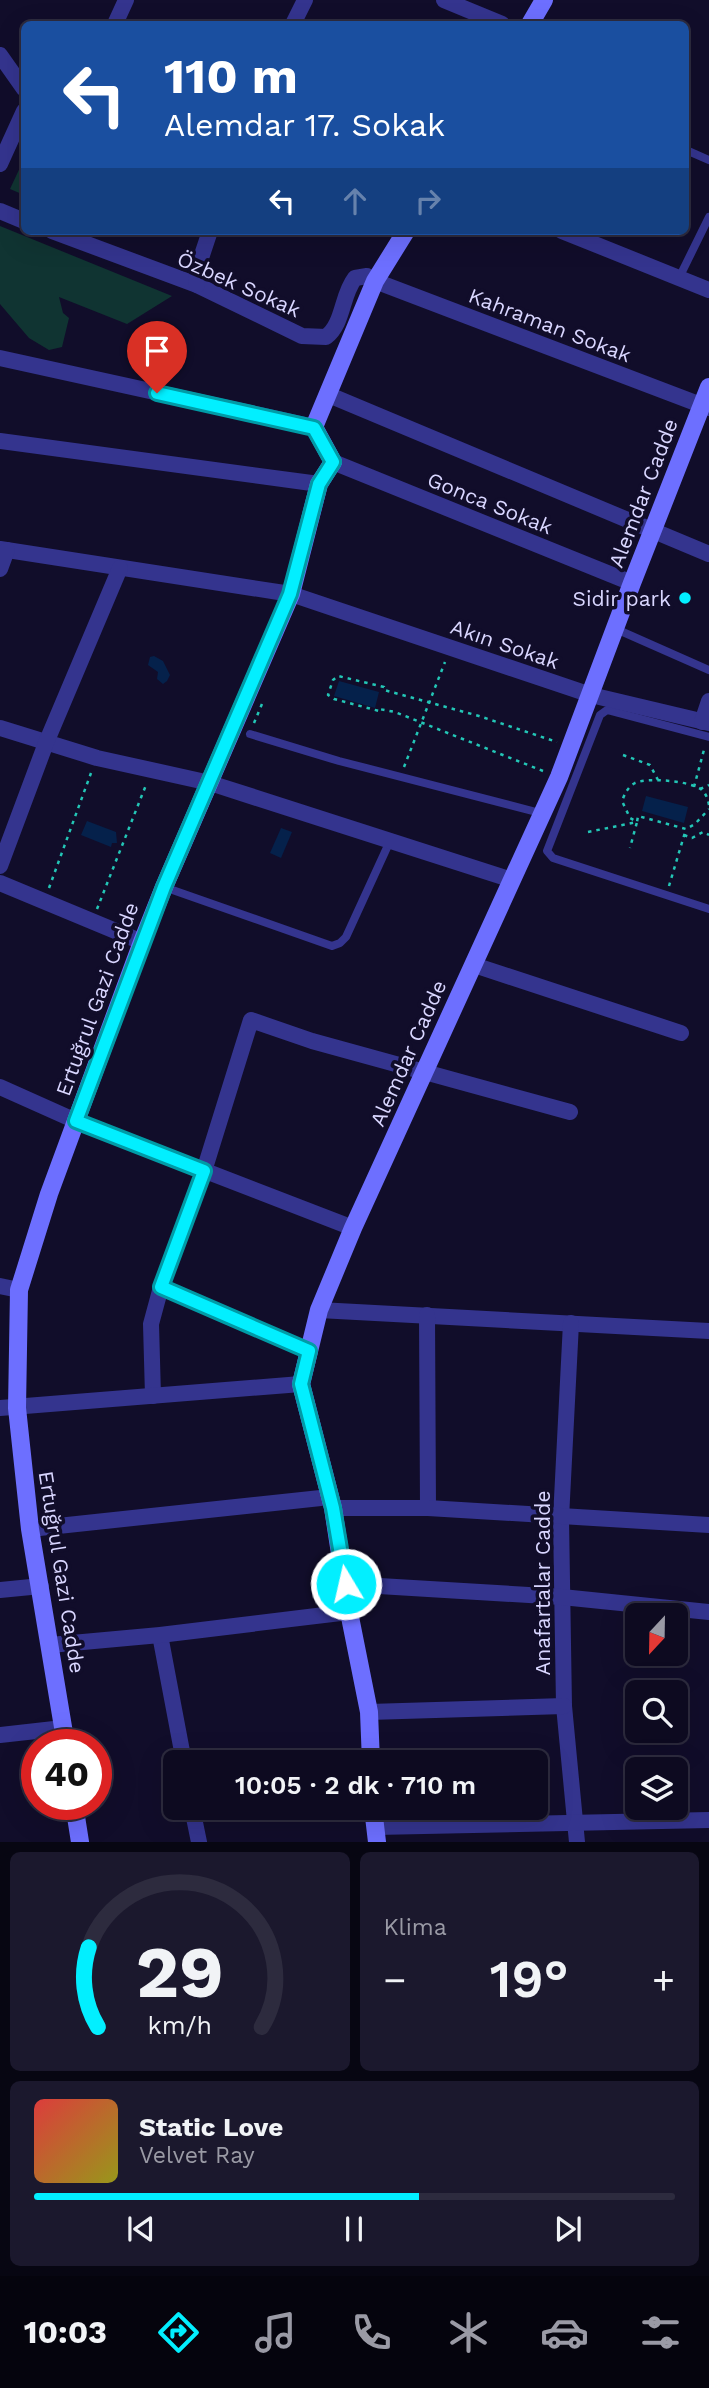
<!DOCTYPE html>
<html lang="tr">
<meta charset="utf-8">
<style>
:root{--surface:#0d0a20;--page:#1b182d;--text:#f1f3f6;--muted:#9a9aa5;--line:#2d2b3e;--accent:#02efff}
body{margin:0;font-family:"Work Sans",sans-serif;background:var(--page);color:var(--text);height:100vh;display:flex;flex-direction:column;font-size:26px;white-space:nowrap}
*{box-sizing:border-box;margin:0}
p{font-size:23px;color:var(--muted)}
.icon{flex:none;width:38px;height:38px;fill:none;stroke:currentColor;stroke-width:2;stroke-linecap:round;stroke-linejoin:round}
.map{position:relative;height:1842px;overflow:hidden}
.drawer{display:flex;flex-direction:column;gap:10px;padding:10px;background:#070612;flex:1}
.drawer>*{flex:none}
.banner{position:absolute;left:21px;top:21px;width:668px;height:214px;border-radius:10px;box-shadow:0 7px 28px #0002,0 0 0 2px var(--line);background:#1a4fa0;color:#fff;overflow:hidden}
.needle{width:46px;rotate:202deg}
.controls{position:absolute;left:625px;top:1603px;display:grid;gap:14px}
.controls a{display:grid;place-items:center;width:63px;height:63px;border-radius:10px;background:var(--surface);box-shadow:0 7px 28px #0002,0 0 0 2px var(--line);font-size:35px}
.speed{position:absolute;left:21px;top:1729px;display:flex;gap:14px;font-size:35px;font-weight:700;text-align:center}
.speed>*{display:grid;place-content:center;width:91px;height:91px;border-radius:50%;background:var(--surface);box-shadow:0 7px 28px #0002,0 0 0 2px var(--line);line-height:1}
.speed .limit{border:10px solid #d22;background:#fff;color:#111}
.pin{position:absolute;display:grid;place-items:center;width:60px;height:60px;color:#fff;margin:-72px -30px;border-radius:50% 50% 50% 0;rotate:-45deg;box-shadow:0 0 7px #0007}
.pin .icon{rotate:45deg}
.me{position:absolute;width:77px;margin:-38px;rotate:351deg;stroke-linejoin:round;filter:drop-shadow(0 0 5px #0008)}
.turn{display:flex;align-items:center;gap:24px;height:147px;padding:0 28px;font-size:32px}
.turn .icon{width:91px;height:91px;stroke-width:2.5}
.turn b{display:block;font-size:49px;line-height:60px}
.lanes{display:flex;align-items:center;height:66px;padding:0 28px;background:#0003;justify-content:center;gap:35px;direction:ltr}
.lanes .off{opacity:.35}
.big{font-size:52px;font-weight:600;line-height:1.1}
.drawer .widget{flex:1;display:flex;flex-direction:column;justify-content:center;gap:10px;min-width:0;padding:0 24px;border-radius:10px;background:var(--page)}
.drawer .dial{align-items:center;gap:0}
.dial svg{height:182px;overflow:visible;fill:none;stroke:var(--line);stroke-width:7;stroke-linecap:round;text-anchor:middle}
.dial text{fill:var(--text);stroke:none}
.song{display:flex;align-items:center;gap:21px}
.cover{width:84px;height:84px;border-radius:10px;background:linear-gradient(135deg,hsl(0 70% 55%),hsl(60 70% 35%))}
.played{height:7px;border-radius:4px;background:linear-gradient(90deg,var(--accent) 60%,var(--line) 60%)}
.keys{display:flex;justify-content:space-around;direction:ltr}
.heat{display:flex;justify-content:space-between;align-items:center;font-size:38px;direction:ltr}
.drawer .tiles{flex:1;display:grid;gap:10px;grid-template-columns:1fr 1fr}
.widget:last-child{grid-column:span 2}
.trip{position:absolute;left:163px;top:1750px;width:385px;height:70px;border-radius:10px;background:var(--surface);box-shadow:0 7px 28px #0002,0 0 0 2px var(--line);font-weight:600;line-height:70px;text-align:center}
.tabs{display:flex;height:112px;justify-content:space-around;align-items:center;background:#05040d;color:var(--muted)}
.tabs .icon{width:49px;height:49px}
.tabs .active{color:var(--accent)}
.tabs b{font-size:32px;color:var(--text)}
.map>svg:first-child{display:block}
.green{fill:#103432}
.water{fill:#05214b}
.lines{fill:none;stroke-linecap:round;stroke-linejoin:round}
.path{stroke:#23c6b6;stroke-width:2.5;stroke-dasharray:3.5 5;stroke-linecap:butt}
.lane{stroke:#34348e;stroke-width:8}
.street{stroke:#34348e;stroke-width:16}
.secondary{stroke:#6d6fff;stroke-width:18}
.route-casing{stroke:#019ba6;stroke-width:18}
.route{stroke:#02efff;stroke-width:12}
.poi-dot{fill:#02efff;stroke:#110d2a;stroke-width:2.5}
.labels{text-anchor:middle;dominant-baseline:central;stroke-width:7;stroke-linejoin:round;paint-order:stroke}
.street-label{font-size:21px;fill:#d9d6ff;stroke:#110d2a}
.poi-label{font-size:21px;fill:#d9d6ff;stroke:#110d2a;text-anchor:end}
</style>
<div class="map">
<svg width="709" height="1842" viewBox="0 0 709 1842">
<rect width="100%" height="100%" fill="#110d2a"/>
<g class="green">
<polygon points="24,159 24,195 10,189"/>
<polygon points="0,226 172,296 127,324 59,297 63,313 69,318 62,347 49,350 29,338 0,304"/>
</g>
<g class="water">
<polygon points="154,656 163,661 170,675 167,681 163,684 157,679 158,672 148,665 150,657"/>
<polygon points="339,681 379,692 375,708 334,696"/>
<polygon points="646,796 688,807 684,823 642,811"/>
<polygon points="87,821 116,832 117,843 112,843 111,847 81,835"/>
<polygon points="281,828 292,832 281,858 270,853"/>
</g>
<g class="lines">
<g class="path">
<polyline points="254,723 262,704"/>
<polyline points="623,755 650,765 658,780"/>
<polyline points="404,767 445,662"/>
<polyline points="543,771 395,712 379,709 379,711 334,699 328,695 333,680 338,676 384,687 384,690 479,716 557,742"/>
<polyline points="694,787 705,746"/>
<polyline points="700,789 709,785"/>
<path d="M709,805C708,799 706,794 702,790C691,781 648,777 635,783C628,787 625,793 622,801L630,818L637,822L638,816L686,829L695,824L709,809"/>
<polyline points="588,832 637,822 630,848"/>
<polyline points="684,835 692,838 703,832 709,835"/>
<polyline points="669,886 686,829"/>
<polyline points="49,888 91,773"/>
<polyline points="97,909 146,785"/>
</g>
<g class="lane">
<polyline points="686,150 709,160"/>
<polyline points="679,278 709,217"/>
<polyline points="616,629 709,670"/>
<polyline points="250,734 339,761 544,814"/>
<polyline points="709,737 607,710 600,715 547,851 553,858 709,909"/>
<polyline points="164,887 332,946 340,943 346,937 390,841"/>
</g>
<g class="street">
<polyline points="444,0 502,24"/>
<polyline points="115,24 126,0"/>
<polyline points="293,24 305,0"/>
<polyline points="0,55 24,89"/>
<polyline points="0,164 24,111"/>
<polyline points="0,211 24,221"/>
<path d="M52,231L197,285L302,336L326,337C344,323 341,296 355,278L367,276L375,281L709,408"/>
<polyline points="562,231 709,290"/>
<polyline points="197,285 196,273 210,231"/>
<polyline points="0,358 314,427"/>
<polyline points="329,395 709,554"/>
<polyline points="0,441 319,484"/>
<polyline points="333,462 632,583"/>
<polyline points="0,549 291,594 591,695 709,723"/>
<polyline points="0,569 7,550"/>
<polyline points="702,722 709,701"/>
<polyline points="0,728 97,758 210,783 512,880"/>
<polyline points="0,866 46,743 120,568"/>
<polyline points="0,883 142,942"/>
<polyline points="474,965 681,1033"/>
<polyline points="0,1087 76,1121 353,1228"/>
<polyline points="0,1286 19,1290"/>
<polyline points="161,1287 309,1351"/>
<polyline points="319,1310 709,1331"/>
<polyline points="427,1315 428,1508"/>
<polyline points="571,1323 561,1518 564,1706 577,1842"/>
<polyline points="153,1396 151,1324 161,1287 204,1171 251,1020 312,1041 570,1112"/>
<polyline points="0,1408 301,1384"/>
<polyline points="333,1508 428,1508 709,1525"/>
<polyline points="30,1529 330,1497"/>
<polyline points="346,1584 562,1597 709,1612"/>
<polyline points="0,1590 41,1586"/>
<polyline points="160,1635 184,1762"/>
<polyline points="50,1645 160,1635 349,1612"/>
<polyline points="369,1712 564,1706"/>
<polyline points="0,1735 63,1728"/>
<polyline points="192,1808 199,1842"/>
<polyline points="375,1827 709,1820"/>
</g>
<g class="secondary">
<polyline points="530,24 544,0"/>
<polyline points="66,1745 30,1529 17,1408 19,1290 49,1194 142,942 164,887 291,594 319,484 333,462 314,427 375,281 406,231"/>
<polyline points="371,1762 369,1712 349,1612 333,1508 301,1384 319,1310 353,1228 559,777 632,583 709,387"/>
<polyline points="74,1804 80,1842"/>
<polyline points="373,1808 377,1842"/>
</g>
</g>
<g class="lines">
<defs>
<polyline id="route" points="157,393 314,428 333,462 319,484 290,594 164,887 76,1121 204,1171 161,1287 309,1351 301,1384 333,1508 346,1584"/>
</defs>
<use href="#route" class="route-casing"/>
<use href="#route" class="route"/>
</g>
<circle class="poi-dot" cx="685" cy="598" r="7"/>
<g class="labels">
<g class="street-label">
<text transform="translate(239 284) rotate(24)">Özbek Sokak</text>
<text transform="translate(550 325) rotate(21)">Kahraman Sokak</text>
<text transform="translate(643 493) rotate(-69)">Alemdar Cadde</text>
<text transform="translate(490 503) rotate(22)">Gonca Sokak</text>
<text transform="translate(505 644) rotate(19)">Akın Sokak</text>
<text transform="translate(97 999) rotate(-70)">Ertuğrul Gazi Cadde</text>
<text transform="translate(408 1053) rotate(-66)">Alemdar Cadde</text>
<text transform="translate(62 1572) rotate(81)">Ertuğrul Gazi Cadde</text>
<text transform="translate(542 1583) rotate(-90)">Anafartalar Cadde</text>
</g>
<g class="poi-label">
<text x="671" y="598">Sidir park</text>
</g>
</g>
</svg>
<div class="controls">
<a><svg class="needle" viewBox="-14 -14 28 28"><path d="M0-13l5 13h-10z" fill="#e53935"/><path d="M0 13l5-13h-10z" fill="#9a9aa5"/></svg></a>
<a><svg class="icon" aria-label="search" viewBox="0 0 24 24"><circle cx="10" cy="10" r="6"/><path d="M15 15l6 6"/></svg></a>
<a><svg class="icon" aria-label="layers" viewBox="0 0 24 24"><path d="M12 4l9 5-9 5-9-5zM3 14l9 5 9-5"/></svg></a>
</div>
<div class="speed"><div class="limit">40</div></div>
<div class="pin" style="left:157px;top:393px;background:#d93025"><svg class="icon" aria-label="arrive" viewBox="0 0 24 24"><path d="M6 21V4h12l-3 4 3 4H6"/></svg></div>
<svg class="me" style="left:346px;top:1584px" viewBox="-20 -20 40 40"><circle r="17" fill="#02efff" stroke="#fff" stroke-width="3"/><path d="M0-11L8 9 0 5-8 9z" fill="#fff"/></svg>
<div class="trip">10:05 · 2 dk · 710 m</div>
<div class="banner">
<div class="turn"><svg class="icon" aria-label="left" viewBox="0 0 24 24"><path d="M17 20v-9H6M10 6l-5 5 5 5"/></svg><div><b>110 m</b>Alemdar 17. Sokak</div></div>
<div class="lanes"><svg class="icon" aria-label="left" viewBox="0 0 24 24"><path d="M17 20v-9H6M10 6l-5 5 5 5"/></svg><svg class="icon off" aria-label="ahead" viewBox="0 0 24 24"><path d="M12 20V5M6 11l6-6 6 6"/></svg><svg class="icon off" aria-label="right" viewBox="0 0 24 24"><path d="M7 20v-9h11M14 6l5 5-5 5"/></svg></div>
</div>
</div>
<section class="drawer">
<div class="tiles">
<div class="widget dial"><svg viewBox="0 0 100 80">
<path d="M14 69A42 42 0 1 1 86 69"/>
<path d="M14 69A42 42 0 0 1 10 34" stroke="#02efff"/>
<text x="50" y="56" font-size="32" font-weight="700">29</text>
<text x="50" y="72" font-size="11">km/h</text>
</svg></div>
<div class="widget"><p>Klima</p>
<div class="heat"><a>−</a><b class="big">19°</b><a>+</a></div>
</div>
<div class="widget">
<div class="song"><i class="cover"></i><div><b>Static Love</b><p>Velvet Ray</p></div></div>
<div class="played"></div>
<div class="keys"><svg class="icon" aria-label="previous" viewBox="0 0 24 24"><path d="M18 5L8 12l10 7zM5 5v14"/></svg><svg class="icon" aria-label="pause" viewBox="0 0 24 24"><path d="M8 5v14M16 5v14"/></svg><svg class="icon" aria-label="next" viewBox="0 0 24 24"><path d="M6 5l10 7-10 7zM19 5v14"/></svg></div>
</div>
</div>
</section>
<nav class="tabs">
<b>10:03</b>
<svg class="icon active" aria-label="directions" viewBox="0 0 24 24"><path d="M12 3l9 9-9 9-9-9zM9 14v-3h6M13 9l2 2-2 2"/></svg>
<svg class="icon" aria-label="music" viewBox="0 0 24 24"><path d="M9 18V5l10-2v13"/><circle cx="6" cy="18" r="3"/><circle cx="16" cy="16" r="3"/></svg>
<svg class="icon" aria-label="phone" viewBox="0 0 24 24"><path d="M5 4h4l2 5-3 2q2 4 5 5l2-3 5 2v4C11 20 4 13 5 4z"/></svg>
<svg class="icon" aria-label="climate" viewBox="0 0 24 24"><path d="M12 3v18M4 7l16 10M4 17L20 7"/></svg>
<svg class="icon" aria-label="car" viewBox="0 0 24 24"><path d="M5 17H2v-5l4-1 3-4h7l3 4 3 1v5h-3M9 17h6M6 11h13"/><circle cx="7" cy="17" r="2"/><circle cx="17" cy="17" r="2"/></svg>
<svg class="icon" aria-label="filters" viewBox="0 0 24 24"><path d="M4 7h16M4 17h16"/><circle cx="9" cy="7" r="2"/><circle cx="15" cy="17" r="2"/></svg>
</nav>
